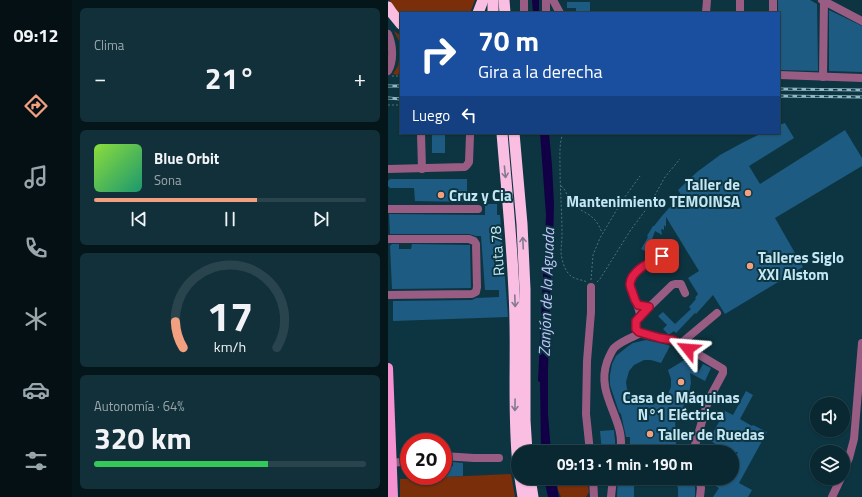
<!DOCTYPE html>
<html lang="es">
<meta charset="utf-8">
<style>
:root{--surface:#092831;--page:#123039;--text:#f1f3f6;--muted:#99a6ab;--line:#29444d;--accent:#f2a080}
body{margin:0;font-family:"Titillium Web",sans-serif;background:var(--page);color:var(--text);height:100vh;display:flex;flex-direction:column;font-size:15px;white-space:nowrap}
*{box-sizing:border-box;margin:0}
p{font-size:13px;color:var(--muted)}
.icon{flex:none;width:22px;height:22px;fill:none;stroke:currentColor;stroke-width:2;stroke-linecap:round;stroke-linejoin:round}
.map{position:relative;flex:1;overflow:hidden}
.drawer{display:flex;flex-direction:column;gap:8px;padding:8px;background:#05161b;width:316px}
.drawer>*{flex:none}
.banner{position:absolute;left:12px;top:12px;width:380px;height:122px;border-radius:0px;box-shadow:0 1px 3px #0004,0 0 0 1px var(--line);background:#1a4fa0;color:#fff;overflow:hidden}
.tools{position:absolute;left:422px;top:397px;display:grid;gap:8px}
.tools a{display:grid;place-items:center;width:40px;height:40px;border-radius:50%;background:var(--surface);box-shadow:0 1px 3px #0004,0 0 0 1px var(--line);font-size:20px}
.speed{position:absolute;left:12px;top:433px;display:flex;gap:8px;font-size:20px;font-weight:700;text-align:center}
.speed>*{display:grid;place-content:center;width:52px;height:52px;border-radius:50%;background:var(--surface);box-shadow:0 1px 3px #0004,0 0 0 1px var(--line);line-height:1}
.speed .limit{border:6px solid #d22;background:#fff;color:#111}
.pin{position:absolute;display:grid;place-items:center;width:34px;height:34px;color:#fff;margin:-17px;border-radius:8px;box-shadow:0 2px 6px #0006}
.me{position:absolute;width:44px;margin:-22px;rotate:298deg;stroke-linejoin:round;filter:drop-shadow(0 0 3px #0008)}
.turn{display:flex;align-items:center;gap:14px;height:84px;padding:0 12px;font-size:18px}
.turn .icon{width:52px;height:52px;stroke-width:2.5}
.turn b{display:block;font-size:28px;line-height:34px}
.then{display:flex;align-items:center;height:38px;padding:0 12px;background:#0003;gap:8px;font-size:15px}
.big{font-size:30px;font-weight:700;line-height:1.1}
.drawer .tile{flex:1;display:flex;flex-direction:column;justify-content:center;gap:6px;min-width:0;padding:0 14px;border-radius:6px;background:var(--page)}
.drawer .dial{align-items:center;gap:0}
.dial svg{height:104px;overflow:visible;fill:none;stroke:var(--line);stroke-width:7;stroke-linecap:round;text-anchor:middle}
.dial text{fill:var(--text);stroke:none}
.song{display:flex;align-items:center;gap:12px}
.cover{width:48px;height:48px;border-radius:6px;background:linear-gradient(135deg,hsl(90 70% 55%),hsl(160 70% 35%))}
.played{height:4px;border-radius:2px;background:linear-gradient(90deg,var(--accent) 60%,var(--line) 60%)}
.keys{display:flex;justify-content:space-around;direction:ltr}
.heat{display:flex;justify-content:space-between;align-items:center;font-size:22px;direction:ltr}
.charge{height:6px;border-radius:3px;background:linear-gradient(90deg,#34c759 64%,var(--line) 0)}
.trip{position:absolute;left:123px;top:445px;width:228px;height:40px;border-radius:20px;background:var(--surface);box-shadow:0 1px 3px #0004,0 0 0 1px var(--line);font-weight:700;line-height:40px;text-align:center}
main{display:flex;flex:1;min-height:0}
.dock{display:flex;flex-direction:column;width:72px;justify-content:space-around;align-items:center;background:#041014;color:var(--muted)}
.dock .icon{width:28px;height:28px}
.dock .active{color:var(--accent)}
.dock b{font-size:18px;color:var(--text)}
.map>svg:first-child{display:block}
.green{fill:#7a2e09}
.water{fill:#120046}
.building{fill:#1e5b82}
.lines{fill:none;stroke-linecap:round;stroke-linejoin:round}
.path{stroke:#4c737f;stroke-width:1;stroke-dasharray:2 2;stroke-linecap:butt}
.minor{stroke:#995d84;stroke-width:8}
.major{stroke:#f592d2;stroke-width:10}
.highway{stroke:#fabee3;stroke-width:11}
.rail-casing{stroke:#92b7c3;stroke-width:3}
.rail{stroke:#0c3541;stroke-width:1.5;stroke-dasharray:4.5;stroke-linecap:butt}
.oneway{stroke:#837a92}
.route-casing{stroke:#92132f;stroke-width:10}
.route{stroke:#e11d48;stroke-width:7}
.poi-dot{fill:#f2a080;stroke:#0c3541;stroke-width:1.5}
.labels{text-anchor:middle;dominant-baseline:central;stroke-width:4;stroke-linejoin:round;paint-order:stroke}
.poi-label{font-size:15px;font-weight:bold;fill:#c4e7f3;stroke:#0c3541;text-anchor:start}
.street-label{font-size:15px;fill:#c4e7f3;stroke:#0c3541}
.water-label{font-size:16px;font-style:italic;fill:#c3c6fa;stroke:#0c3541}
</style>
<main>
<nav class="dock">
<b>09:12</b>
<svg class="icon active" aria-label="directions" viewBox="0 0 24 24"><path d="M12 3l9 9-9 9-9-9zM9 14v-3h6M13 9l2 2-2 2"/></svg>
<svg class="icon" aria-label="music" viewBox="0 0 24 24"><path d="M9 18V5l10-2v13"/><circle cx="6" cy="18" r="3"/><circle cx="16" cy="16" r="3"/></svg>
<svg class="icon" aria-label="phone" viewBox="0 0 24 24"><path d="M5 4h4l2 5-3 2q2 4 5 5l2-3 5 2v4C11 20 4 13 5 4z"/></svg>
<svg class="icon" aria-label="climate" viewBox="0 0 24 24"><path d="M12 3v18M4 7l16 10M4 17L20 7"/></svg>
<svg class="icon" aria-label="car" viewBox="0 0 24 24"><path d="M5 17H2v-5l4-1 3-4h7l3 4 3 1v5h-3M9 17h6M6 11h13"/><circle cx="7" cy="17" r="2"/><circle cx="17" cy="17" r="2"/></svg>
<svg class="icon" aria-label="filters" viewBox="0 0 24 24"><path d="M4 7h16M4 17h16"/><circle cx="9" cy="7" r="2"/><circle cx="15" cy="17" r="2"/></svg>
</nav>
<section class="drawer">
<div class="tile"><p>Clima</p>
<div class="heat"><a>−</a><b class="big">21°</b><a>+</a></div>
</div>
<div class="tile">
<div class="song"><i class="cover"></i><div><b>Blue Orbit</b><p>Sona</p></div></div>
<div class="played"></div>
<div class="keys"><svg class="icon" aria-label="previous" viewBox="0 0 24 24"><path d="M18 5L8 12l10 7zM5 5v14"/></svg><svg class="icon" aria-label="pause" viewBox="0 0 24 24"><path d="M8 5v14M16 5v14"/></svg><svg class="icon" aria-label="next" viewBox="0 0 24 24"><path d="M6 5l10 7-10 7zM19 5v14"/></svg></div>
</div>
<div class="tile dial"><svg viewBox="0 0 100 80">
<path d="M14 69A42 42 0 1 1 86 69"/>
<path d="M14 69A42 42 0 0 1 8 49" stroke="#f2a080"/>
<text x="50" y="56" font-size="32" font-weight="700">17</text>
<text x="50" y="72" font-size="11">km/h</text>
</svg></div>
<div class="tile"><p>Autonomía · 64%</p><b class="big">320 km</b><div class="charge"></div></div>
</section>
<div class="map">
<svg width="474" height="497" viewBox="0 0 474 497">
<rect width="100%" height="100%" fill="#0c3541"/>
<g class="green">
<polygon points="2,0 87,0 82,13 13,13 13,19 3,4"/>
<polygon points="6,31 13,36 13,69 10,75 5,74 10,66 13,45"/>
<polygon points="123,474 127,497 12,497 12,479"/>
<polygon points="169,478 197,478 200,485 201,492 198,497 173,497 170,490"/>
</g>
<g class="water">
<polygon points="144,0 151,0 151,13 145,13"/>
<polygon points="152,133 161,133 164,165 166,204 165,246 162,296 160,371 160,414 163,452 153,452 152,382 150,381 158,215"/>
<polygon points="156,478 167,478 171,497 160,497"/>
</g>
<g class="building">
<polygon points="390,0 422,0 429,4 430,71 391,70"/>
<polygon points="179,2 202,2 202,11 188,11 188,8 179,8"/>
<polygon points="441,10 474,26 474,72 441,71"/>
<polygon points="397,123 406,138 361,166 372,184 457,130 474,158 474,166 387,218 415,267 337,314 325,295 308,314 307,313 288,333 286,331 282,334 280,334 275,329 279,325 270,316 275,312 287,324 303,309 301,307 308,299 307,298 310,294 300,278 311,271 278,217 278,227 276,225 276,230 273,229 274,235 267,231 262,245 261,244 257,251 253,249 260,237 259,236 265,226 266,226 274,216 282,207 295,198 290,190 309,172 332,155 354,143 374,133 391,133 391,125"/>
<rect x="44" y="133" width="13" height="20"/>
<polygon points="2,179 79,179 79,202 27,201 26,188 2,188 0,186 0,181"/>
<polygon points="97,204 109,204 109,215 112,215 120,317 5,321 5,301 84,300 88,298 111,297 111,290 97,290 93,236 88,236 81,234 2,234 1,214 97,215"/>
<polygon points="4,244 11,244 11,249 23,249 24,244 82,245 83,288 5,289 4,289 2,246"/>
<polygon points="258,340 280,345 282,346 273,363 263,360 256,360 246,365 241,371 238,382 239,389 245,399 251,403 262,405 269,403 276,399 280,394 283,387 283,379 280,370 300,358 304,357 310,373 315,364 323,368 317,381 302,373 303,383 300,397 294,409 287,416 288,445 268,446 283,452 247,452 244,448 242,448 242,437 238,437 233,414 231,412 222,385 222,375 224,364 228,356 239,347 245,343"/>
<polygon points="358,391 365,395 352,419 364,426 365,425 379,432 351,483 364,490 360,497 325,497 331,488 317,480 317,478 344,478 344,463 350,452 341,452 321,440 337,411 345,415"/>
<polygon points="226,430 227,441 227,452 214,452 212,431"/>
<polygon points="65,462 75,463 75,476 55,477 55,466 65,466"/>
<polygon points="230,478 250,478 246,487 246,497 229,497"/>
<polygon points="286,478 306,478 307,488 307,497 290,497 290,488"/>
</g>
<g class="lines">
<g class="path">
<polyline points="4,76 13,76"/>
<polyline points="0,105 13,105"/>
<path d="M175,133C171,144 172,155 172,166C172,189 174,212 174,234C174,241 173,247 173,253C174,260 176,268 180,273C185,280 193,279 199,282"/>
<path d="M173,186C179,190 179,199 185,204C189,208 193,210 198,213C206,217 211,224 214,233"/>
<polyline points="203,280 205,255 212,238 234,201 252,176"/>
<polyline points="209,282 212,279 242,231 262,204 277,177 292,159"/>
</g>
<g class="minor">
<polyline points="136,0 136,13"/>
<polyline points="158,0 158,13"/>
<polyline points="165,0 172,13"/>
<polyline points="385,0 385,13"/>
<polyline points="434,0 474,21"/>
<polyline points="318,13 319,0"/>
<polyline points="352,13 352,0"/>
<path d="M0,34C5,45 6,61 0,71"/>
<polyline points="391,75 474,78"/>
<polyline points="435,77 436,0"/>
<polyline points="33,133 34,169"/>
<polyline points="0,169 77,167 79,165 81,162 82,135"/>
<polyline points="0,209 90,209"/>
<polyline points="0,239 81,239 86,241 88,244 89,287 88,292 84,294 0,295"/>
<path d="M297,293L293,284H287L284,285L250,318C236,338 278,337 288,341L335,369V373L320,401L305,452"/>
<path d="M252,316C252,313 251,310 250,307C248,301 242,291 242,285C243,279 247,274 250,270L286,249"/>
<polyline points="292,344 329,313"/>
<polyline points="202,452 198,414 199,361 203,312 203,287"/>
<path d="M232,452C239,420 207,396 219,362C221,357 223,352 226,348C233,341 245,337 253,333"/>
<polyline points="55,456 86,458 111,458"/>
<polyline points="4,463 21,461"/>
<polyline points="455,472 461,458 466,439 474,343"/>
<polyline points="205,478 206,497"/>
<polyline points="311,478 313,488 312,497"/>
<polyline points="223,497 225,478"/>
<polyline points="444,497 453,478"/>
</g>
<polyline class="major" points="0,368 5,497"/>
<g class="highway">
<polyline points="105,0 105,13"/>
<polyline points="116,0 117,13"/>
<polyline points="0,7 4,13 13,24"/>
<polyline points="90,13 95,0"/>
<path d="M114,133C119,196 126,259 127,322C128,370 125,418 130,465"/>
<polyline points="126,133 134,224 137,289 137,420 139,452"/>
<polyline points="132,478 135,497"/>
<polyline points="142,478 145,497"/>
</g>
<defs>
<g id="rail">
<polyline points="0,86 13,86"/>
<polyline points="391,89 474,90"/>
<polyline points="391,96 474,97"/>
<polyline points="0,98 13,99"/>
</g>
</defs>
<use href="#rail" class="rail-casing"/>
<use href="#rail" class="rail"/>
</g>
<defs><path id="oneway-shaft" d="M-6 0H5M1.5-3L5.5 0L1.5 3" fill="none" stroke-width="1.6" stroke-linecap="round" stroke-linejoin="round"/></defs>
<g class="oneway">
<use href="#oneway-shaft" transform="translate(117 172) rotate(84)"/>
<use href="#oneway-shaft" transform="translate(135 243) rotate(-93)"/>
<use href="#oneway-shaft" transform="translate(127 301) rotate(88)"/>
<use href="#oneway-shaft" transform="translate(127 405) rotate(91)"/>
</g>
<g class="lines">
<defs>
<path id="route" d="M274,256C263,262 243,270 242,284C242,287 244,291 245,294C246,298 247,301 250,305L261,307L248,321V329L251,332L272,338L285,340L300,349"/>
</defs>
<use href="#route" class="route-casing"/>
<use href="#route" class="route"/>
</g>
<g class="poi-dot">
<circle cx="360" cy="193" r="4"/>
<circle cx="53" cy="195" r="4"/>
<circle cx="362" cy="266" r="4"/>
<circle cx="293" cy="382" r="4"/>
<circle cx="262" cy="434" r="4"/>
</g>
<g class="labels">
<g class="poi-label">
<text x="352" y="184" text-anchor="end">Taller de<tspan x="352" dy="17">Mantenimiento TEMOINSA</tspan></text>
<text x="61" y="195">Cruz y Cia</text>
<text x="370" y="257">Talleres Siglo<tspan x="370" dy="17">XXI Alstom</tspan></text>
<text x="293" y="397" text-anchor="middle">Casa de Máquinas<tspan x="293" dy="17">N°1 Eléctrica</tspan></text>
<text x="270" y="434">Taller de Ruedas</text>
</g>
<g class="street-label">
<text transform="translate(109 251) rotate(-94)">Ruta 78</text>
</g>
<g class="water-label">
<text transform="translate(158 292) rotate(-88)">Zanjón de la Aguada</text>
</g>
</g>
</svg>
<div class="tools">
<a><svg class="icon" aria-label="sound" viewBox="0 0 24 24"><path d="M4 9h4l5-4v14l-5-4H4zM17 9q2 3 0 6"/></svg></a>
<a><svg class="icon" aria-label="layers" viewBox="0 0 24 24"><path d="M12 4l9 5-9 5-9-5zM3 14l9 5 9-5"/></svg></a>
</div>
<div class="speed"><div class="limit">20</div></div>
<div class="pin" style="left:274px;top:256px;background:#d93025"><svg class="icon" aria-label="arrive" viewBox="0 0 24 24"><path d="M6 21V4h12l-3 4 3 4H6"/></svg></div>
<svg class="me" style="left:300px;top:349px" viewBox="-20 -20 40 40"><path d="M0-17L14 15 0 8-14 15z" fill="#e11d48" stroke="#fff" stroke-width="4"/></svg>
<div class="trip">09:13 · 1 min · 190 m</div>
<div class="banner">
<div class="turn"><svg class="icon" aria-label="right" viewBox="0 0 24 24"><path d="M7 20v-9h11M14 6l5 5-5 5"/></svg><div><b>70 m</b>Gira a la derecha</div></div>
<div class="then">Luego<svg class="icon" aria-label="left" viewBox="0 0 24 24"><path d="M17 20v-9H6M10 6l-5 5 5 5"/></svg></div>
</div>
</div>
</main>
